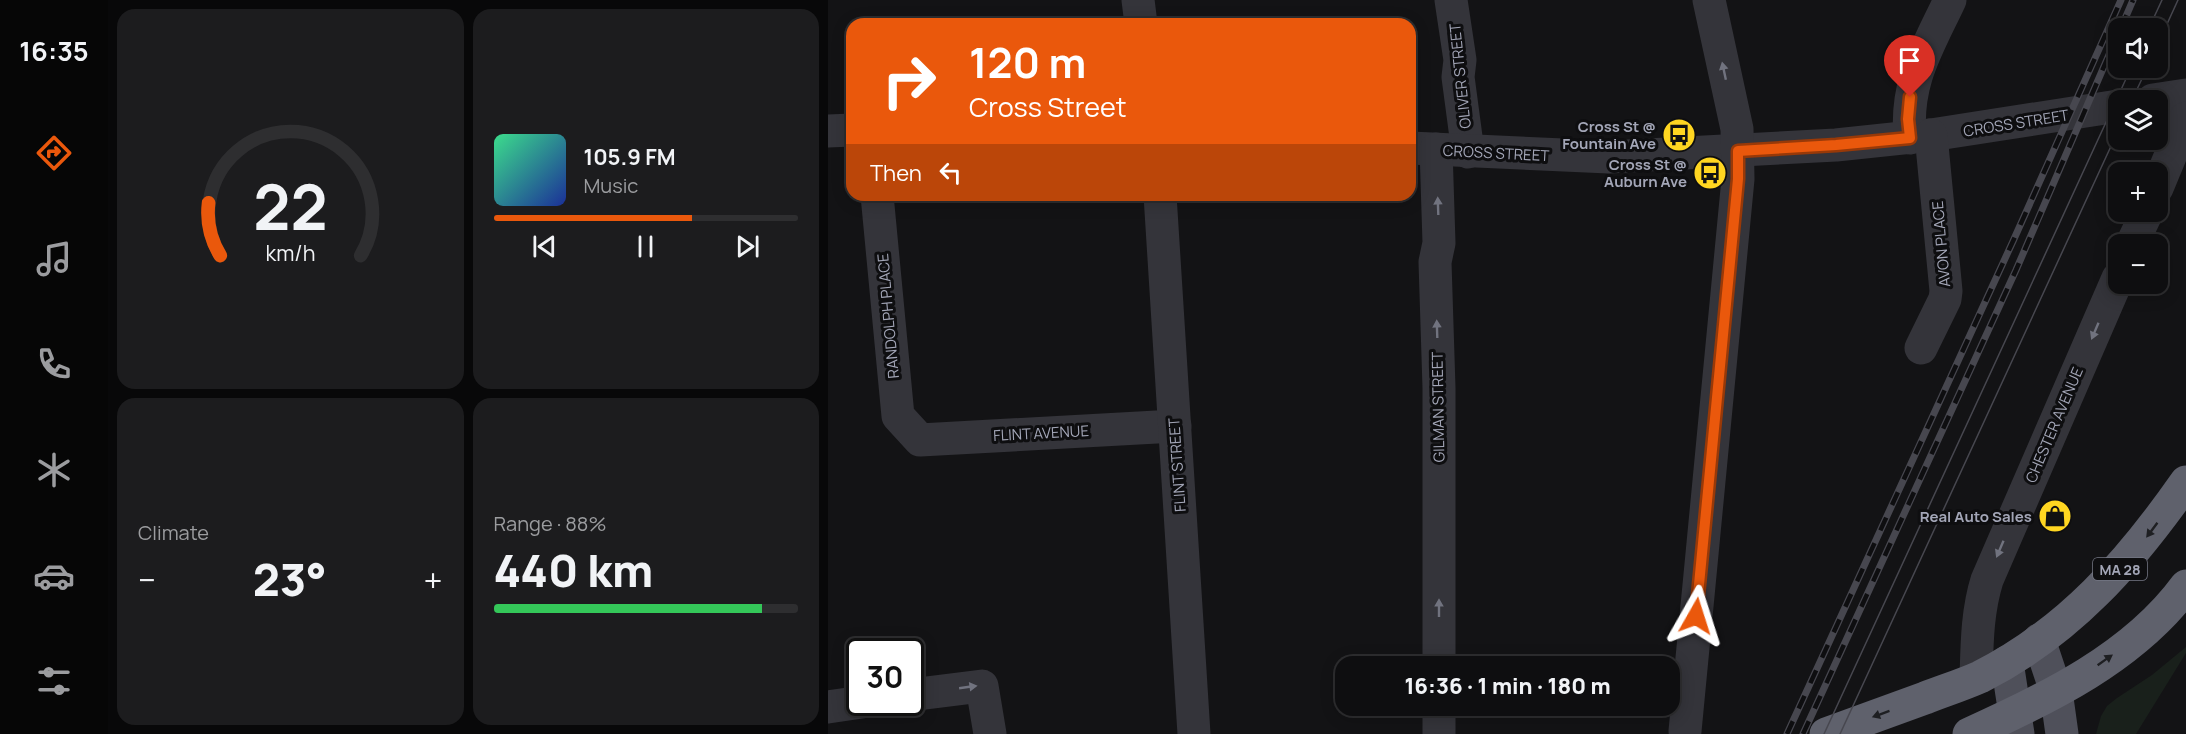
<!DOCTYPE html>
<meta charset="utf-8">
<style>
:root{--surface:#0e0e10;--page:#1c1c1e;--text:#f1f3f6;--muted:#9b9c9f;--line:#2e2e30;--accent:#ea580c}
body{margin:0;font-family:Manrope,sans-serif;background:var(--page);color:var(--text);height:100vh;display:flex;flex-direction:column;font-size:22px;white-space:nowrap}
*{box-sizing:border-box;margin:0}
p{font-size:20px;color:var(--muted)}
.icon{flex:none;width:33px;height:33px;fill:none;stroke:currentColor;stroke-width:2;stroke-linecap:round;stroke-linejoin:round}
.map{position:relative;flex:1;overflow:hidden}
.details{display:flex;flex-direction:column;gap:9px;padding:9px;background:#080809;width:720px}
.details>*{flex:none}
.top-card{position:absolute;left:18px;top:18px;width:570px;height:183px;border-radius:18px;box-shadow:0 3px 15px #0003,0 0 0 2px var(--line);background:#ea580c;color:#fff;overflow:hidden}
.tools{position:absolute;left:1280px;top:18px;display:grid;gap:12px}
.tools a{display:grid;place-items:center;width:60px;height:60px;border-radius:12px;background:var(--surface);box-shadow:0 3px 15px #0003,0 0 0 2px var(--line);font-size:30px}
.speed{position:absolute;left:18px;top:638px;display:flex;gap:12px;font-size:30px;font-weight:700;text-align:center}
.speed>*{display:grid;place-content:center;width:78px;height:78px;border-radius:50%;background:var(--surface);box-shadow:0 3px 15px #0003,0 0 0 2px var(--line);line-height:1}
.speed .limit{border:3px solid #111;border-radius:9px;background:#fff;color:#111}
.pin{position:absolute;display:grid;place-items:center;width:51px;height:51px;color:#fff;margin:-62px -26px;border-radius:50% 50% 50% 0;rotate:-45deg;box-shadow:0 0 6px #0007}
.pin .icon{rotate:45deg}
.me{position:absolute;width:66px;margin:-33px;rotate:6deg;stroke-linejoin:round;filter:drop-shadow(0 0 4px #0008)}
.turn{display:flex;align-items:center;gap:21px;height:126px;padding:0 24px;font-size:27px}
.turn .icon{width:78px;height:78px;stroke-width:2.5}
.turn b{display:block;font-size:42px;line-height:51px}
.then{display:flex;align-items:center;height:57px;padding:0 24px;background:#0003;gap:12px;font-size:22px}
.big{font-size:45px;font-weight:800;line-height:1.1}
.details .tile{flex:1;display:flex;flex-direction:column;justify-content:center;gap:9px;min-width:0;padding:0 21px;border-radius:18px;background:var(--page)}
.details .dial{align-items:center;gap:0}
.dial svg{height:156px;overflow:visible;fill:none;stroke:var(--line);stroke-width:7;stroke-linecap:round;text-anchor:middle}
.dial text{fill:var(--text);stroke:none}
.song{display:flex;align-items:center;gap:18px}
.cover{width:72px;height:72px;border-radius:9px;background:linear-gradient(135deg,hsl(150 70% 55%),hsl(230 70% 35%))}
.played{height:6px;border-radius:3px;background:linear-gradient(90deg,var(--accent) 65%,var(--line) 65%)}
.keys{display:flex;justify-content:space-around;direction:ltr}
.heat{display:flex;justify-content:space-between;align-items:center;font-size:33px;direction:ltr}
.charge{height:9px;border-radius:4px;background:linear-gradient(90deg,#34c759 88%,var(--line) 0)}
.details .tiles{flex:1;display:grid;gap:9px;grid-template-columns:repeat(2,1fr)}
.trip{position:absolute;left:507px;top:656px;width:345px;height:60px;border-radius:18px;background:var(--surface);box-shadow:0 3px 15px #0003,0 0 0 2px var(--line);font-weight:800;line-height:60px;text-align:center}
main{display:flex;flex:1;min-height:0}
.menu{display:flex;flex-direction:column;width:108px;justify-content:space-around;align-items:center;background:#060606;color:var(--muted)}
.menu .icon{width:42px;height:42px}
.menu .on{color:var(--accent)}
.menu b{font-size:27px;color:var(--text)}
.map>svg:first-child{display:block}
.green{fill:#19201b}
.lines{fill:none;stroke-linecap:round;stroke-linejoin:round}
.minor{stroke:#34343a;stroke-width:33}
.major{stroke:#4f505a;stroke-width:33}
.highway{stroke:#5f616c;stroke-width:33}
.tram{stroke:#47474f;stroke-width:1.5}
.rail-casing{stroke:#47474f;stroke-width:7}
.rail{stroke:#0e0e10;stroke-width:4.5;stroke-dasharray:14;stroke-linecap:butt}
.oneway{fill:#71737f}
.oneway2{fill:#1e1f22}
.route-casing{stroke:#983908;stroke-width:15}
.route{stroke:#ea580c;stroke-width:10}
.labels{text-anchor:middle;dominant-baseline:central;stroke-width:6;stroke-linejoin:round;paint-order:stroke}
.shield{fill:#0e0e10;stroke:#767885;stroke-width:1.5}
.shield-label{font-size:14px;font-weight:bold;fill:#a3a6b7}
.street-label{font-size:15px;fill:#a3a6b7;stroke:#0e0e10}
.poi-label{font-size:15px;font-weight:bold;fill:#a3a6b7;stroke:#0e0e10;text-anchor:end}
</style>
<main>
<nav class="menu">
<b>16:35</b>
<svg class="icon on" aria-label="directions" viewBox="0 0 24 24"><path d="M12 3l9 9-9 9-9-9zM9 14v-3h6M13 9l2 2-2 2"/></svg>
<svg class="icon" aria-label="music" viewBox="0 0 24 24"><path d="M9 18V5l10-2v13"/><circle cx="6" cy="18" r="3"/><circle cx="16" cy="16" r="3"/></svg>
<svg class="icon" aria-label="phone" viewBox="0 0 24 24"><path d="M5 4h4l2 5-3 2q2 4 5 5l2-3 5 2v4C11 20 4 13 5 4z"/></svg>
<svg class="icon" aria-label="climate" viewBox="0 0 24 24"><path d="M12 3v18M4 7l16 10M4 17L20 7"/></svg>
<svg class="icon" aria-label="car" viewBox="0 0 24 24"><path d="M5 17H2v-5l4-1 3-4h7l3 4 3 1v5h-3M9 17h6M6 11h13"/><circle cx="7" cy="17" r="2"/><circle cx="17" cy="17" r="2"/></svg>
<svg class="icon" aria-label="filters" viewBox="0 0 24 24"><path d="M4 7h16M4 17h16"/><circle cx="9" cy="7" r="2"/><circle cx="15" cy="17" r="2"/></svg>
</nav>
<section class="details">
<div class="tiles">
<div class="tile dial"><svg viewBox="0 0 100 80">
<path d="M14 69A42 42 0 1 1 86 69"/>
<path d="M14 69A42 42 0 0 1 8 42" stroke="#ea580c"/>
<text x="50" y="56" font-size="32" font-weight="700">22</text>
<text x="50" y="72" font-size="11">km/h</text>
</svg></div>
<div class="tile">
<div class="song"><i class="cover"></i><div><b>105.9 FM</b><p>Music</p></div></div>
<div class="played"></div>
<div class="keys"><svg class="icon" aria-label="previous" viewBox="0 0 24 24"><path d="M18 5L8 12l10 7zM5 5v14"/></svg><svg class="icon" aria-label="pause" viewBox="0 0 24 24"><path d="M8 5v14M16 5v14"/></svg><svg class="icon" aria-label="next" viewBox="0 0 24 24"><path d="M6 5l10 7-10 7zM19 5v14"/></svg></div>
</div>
<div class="tile"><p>Climate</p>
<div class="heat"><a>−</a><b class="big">23°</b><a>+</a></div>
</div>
<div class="tile"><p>Range · 88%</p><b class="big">440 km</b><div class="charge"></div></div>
</div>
</section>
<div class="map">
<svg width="1358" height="734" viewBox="0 0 1358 734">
<rect width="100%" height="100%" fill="#131315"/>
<polygon class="green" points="1358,647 1358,653 1308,734 1268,734 1273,716 1279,706 1289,698 1324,675"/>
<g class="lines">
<g class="minor">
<polyline points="310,0 313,24"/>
<polyline points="623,0 632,60 630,77 640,152"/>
<polyline points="1325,100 1358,95"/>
<polyline points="0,131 24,130"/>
<path d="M1082,138C1077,82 1099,49 1122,0"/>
<polyline points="582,148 781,157 1008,145 1103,135 1290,106"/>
<polyline points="608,149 611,243 607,262 611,388 611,666"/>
<polyline points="1329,188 1358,118"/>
<polyline points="49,195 70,416 92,440 347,426"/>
<polyline points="332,195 366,734"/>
<polyline points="1304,244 1319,212"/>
<polyline points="1093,348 1117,299 1118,291 1103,135"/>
<path d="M1148,678C1149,645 1149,612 1159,580L1290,278"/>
<polyline points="82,695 154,686 162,734"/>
<polyline points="0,707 34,702"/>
<polyline points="857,731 910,179 909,129 881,0"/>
<polyline points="611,734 611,705"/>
</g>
<g class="major">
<polyline points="1211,640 1228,691 1234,734"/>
<polyline points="1179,662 1190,734"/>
</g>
<g class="highway">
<path d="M998,734C1031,722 1064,710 1097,698C1115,691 1134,685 1152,677C1241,632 1302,562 1358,482"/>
<path d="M1141,734C1219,699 1306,657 1358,586"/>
</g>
<g class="tram">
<polyline points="1321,28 1334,0"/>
<polyline points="1329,46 1350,0"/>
<polyline points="1304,100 1319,68"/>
<polyline points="996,734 1303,68"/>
<polyline points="1012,734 1290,131"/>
</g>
<defs>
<g id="rail">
<polyline points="1293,28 1305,0"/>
<polyline points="959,734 1186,239 1293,0"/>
<polyline points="975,734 1188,270 1290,34"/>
</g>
</defs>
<use href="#rail" class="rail-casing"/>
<use href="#rail" class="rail"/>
</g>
<defs><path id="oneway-solid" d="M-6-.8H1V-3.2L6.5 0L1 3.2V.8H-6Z" transform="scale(1.5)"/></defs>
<g class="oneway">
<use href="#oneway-solid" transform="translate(896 71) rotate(-102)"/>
<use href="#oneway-solid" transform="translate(610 206) rotate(-92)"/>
<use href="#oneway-solid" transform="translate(609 329) rotate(-92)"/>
<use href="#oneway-solid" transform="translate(1267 331) rotate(113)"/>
<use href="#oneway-solid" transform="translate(1172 549) rotate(113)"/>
<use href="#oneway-solid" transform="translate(611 608) rotate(-90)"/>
<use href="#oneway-solid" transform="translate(140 687) rotate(-8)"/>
</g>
<g class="oneway2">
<use href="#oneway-solid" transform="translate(1324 530) rotate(127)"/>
<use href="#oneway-solid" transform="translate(1277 660) rotate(-35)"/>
<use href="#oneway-solid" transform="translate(1053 714) rotate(160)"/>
</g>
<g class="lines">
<defs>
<polyline id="route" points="868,616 910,179 910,151 1008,145 1082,138 1080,119 1082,97"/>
</defs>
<use href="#route" class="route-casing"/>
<use href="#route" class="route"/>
</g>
<defs>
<symbol id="bus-disc" viewBox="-11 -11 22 22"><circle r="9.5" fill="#ffd621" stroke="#0e0e10"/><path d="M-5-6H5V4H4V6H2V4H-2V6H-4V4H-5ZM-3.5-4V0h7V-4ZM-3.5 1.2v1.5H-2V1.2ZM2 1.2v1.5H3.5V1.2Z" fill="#111"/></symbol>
<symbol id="shop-disc" viewBox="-11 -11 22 22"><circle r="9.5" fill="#ffd621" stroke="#0e0e10"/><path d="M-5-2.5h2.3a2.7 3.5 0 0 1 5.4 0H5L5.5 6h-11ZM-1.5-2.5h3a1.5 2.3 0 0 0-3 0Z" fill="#111"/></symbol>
</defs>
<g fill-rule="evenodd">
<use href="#bus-disc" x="832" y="116" width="38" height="38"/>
<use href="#bus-disc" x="863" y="154" width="38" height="38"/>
<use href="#shop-disc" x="1208" y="497" width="38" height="38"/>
</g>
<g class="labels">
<rect class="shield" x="1265" y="558" width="54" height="22" rx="4.5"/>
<g class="shield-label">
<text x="1292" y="569">MA 28</text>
</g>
<g class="street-label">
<text transform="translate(632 76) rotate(-96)">OLIVER STREET</text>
<text transform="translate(1188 123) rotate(-9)">CROSS STREET</text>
<text transform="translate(668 153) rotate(3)">CROSS STREET</text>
<text transform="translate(1113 244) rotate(-95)">AVON PLACE</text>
<text transform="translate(60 316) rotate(-95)">RANDOLPH PLACE</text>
<text transform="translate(610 407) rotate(-91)">GILMAN STREET</text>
<text transform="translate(1226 425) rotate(-67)">CHESTER AVENUE</text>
<text transform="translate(213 433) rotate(-3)">FLINT AVENUE</text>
<text transform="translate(349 465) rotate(-94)">FLINT STREET</text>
</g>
<g class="poi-label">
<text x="828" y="126">Cross St @<tspan x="828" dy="17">Fountain Ave</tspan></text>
<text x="859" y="164">Cross St @<tspan x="859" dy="17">Auburn Ave</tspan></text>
<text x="1204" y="516">Real Auto Sales</text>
</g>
</g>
</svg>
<div class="tools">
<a><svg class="icon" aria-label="sound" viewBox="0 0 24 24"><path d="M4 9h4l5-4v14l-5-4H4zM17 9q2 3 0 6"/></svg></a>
<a><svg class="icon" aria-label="layers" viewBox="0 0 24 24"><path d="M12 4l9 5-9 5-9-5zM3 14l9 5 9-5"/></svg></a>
<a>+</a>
<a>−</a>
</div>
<div class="speed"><div class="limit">30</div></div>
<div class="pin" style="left:1082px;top:97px;background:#d93025"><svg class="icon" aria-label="arrive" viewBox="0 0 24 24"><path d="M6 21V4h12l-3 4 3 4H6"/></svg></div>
<svg class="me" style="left:868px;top:616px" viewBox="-20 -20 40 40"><path d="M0-17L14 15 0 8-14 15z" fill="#ea580c" stroke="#fff" stroke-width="4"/></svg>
<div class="trip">16:36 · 1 min · 180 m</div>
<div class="top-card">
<div class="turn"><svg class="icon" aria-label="right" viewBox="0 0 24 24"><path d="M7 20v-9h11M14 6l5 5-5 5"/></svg><div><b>120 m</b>Cross Street</div></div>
<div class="then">Then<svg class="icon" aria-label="left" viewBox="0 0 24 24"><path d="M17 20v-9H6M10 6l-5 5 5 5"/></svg></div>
</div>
</div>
</main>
